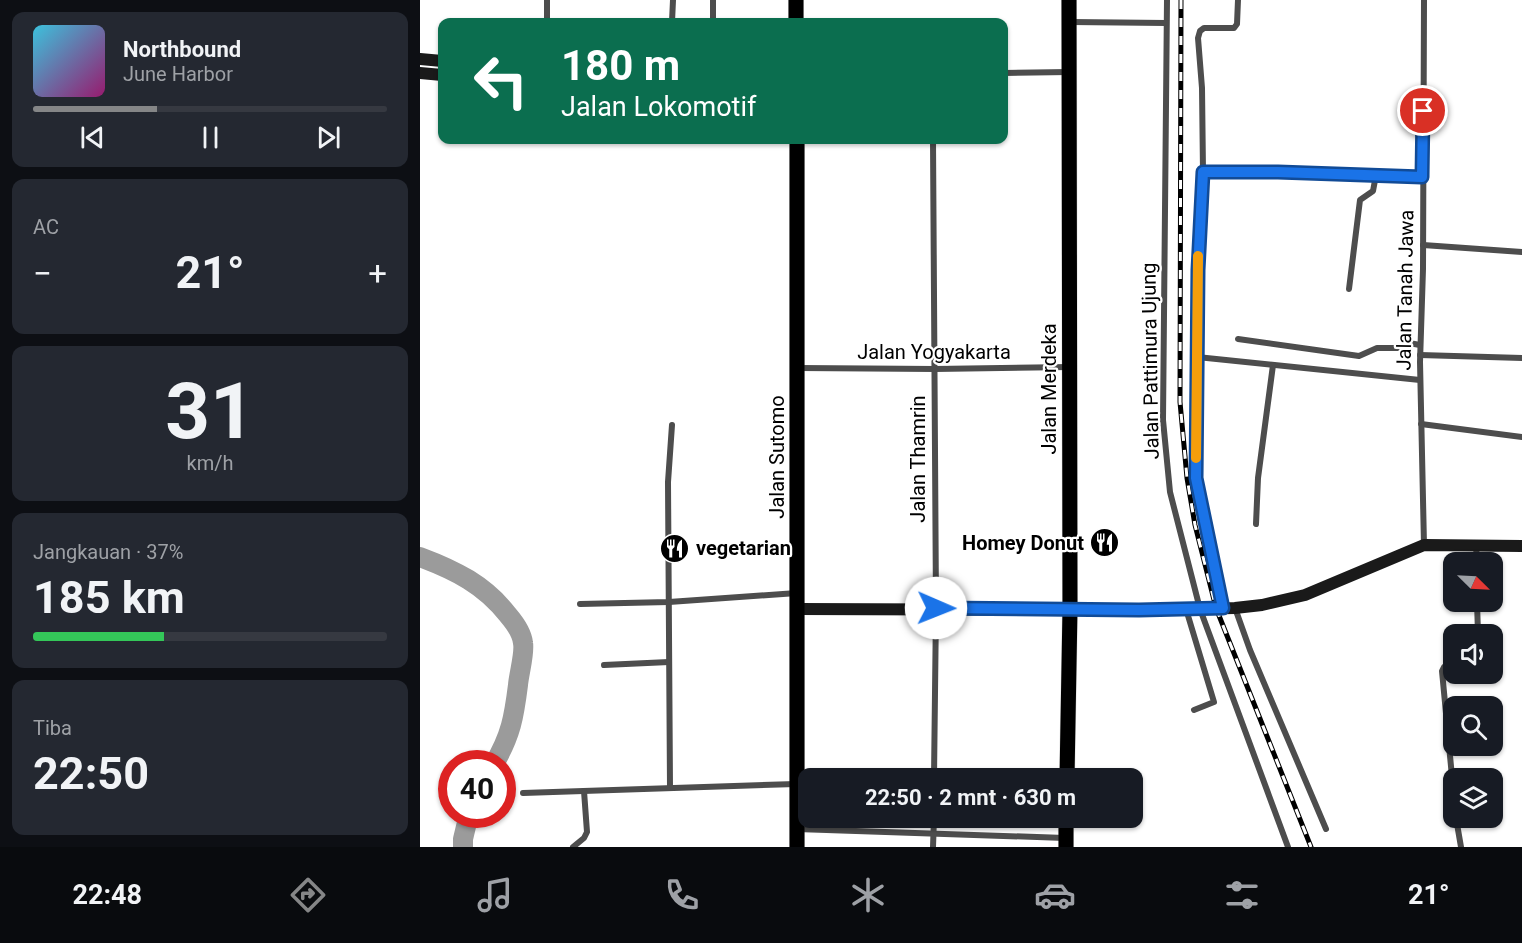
<!DOCTYPE html>
<html lang="id">
<meta charset="utf-8">
<style>
:root{--surface:#171b24;--page:#242831;--text:#f1f3f6;--muted:#9ea1a6;--line:#363941;--accent:#858687}
body{margin:0;font-family:Roboto,sans-serif;background:var(--page);color:var(--text);height:100vh;display:flex;flex-direction:column;font-size:22px;white-space:nowrap}
*{box-sizing:border-box;margin:0}
p{font-size:20px;color:var(--muted)}
.icon{flex:none;width:33px;height:33px;fill:none;stroke:currentColor;stroke-width:2;stroke-linecap:round;stroke-linejoin:round}
.map{position:relative;flex:1;overflow:hidden}
.drawer{display:flex;flex-direction:column;gap:12px;padding:12px;background:#0d0f14;width:420px}
.drawer>*{flex:none}
.top-card{position:absolute;left:18px;top:18px;width:570px;height:126px;border-radius:12px;box-shadow:0 2px 4px #0004;background:#0b6e4f;color:#fff;overflow:hidden}
.needle{width:39px;rotate:114deg}
.tools{position:absolute;left:1023px;top:552px;display:grid;gap:12px}
.tools a{display:grid;place-items:center;width:60px;height:60px;border-radius:12px;background:var(--surface);box-shadow:0 2px 4px #0004;font-size:30px}
.speed{position:absolute;left:18px;top:750px;display:flex;gap:12px;font-size:30px;font-weight:700;text-align:center}
.speed>*{display:grid;place-content:center;width:78px;height:78px;border-radius:50%;background:var(--surface);box-shadow:0 2px 4px #0004;line-height:1}
.speed .limit{border:9px solid #d22;background:#fff;color:#111}
.pin{position:absolute;display:grid;place-items:center;width:51px;height:51px;color:#fff;margin:-26px;border:3px solid #fff;border-radius:50%;box-shadow:0 2px 6px #0007}
.me{position:absolute;width:66px;margin:-33px;rotate:91deg;stroke-linejoin:round;filter:drop-shadow(0 0 4px #0008)}
.turn{display:flex;align-items:center;gap:21px;height:126px;padding:0 24px;font-size:27px}
.turn .icon{width:78px;height:78px;stroke-width:2.5}
.turn b{display:block;font-size:42px;line-height:51px}
.big{font-size:45px;font-weight:700;line-height:1.1}
.drawer .widget{flex:1;display:flex;flex-direction:column;justify-content:center;gap:9px;min-width:0;padding:0 21px;border-radius:12px;background:var(--page)}
.drawer .dial{align-items:center;gap:0}
.dial b{font-size:78px;line-height:1}
.song{display:flex;align-items:center;gap:18px}
.cover{width:72px;height:72px;border-radius:9px;background:linear-gradient(135deg,hsl(190 70% 55%),hsl(320 70% 35%))}
.played{height:6px;border-radius:3px;background:linear-gradient(90deg,var(--accent) 35%,var(--line) 35%)}
.keys{display:flex;justify-content:space-around;direction:ltr}
.heat{display:flex;justify-content:space-between;align-items:center;font-size:33px;direction:ltr}
.charge{height:9px;border-radius:4px;background:linear-gradient(90deg,#34c759 37%,var(--line) 0)}
.trip{position:absolute;left:378px;top:768px;width:345px;height:60px;border-radius:12px;background:var(--surface);box-shadow:0 2px 4px #0004;font-weight:700;line-height:60px;text-align:center}
.menu{display:flex;height:96px;justify-content:space-around;align-items:center;background:#090b0e;color:var(--muted)}
.menu .icon{width:42px;height:42px}
.menu .on{color:var(--accent)}
.menu b{font-size:27px;color:var(--text)}
main{display:flex;flex:1;min-height:0}
.map>svg:first-child{display:block}
.lines{fill:none;stroke-linecap:round;stroke-linejoin:round}
.river{stroke:#9b9b9b;stroke-width:20}
.primary-casing{stroke:#dbdbdb;stroke-width:16}
.street{stroke:#4d4d4d;stroke-width:6}
.secondary{stroke:#1a1a1a;stroke-width:12}
.primary{stroke:#000;stroke-width:15}
.rail-casing{stroke:#000;stroke-width:5}
.rail{stroke:#fff;stroke-width:3;stroke-dasharray:9;stroke-linecap:butt}
.route-casing{stroke:#114b97;stroke-width:15}
.route{stroke:#1a73e8;stroke-width:10}
.slow{stroke:#f59e0b;stroke-width:10}
.labels{text-anchor:middle;dominant-baseline:central;stroke-width:4.5;stroke-linejoin:round;paint-order:stroke}
.street-label{font-size:20px;fill:#000;stroke:#fff}
.poi-label{font-size:20px;font-weight:bold;fill:#000;stroke:#fff;text-anchor:end}
</style>
<main>
<section class="drawer">
<div class="widget">
<div class="song"><i class="cover"></i><div><b>Northbound</b><p>June Harbor</p></div></div>
<div class="played"></div>
<div class="keys"><svg class="icon" aria-label="previous" viewBox="0 0 24 24"><path d="M18 5L8 12l10 7zM5 5v14"/></svg><svg class="icon" aria-label="pause" viewBox="0 0 24 24"><path d="M8 5v14M16 5v14"/></svg><svg class="icon" aria-label="next" viewBox="0 0 24 24"><path d="M6 5l10 7-10 7zM19 5v14"/></svg></div>
</div>
<div class="widget"><p>AC</p>
<div class="heat"><a>−</a><b class="big">21°</b><a>+</a></div>
</div>
<div class="widget dial"><b>31</b><p>km/h</p></div>
<div class="widget"><p>Jangkauan · 37%</p><b class="big">185 km</b><div class="charge"></div></div>
<div class="widget"><p>Tiba</p><b class="big">22:50</b></div>
</section>
<div class="map">
<svg width="1102" height="847" viewBox="0 0 1102 847">
<rect width="100%" height="100%" fill="#fff"/>
<g class="lines">
<g class="river">
<path d="M0,557C35,570 65,585 88,615C94,622 102,633 103,643C105,653 99,673 98,685C94,717 91,735 74,764"/>
<polyline points="43,847 43,839 49,814"/>
</g>
<defs>
<g id="primary">
<polyline points="376,22 376,0"/>
<polyline points="647,778 650,609 649,0"/>
<polyline points="377,847 377,140"/>
<polyline points="646,847 646,818"/>
</g>
</defs>
<use href="#primary" class="primary-casing"/>
<g class="street">
<polyline points="127,0 127,22"/>
<polyline points="747,0 743,420 750,492 780,609 868,847"/>
<polyline points="252,22 253,0"/>
<polyline points="293,22 293,0"/>
<polyline points="651,22 746,23"/>
<polyline points="584,73 649,72"/>
<polyline points="513,140 516,608 514,778"/>
<polyline points="783,172 858,172 1002,177"/>
<polyline points="1003,245 1102,252"/>
<polyline points="929,289 940,200 953,191 956,175"/>
<polyline points="818,339 939,356 957,348 980,348 989,343 1000,345"/>
<polyline points="1000,355 1102,358"/>
<polyline points="777,357 1000,380"/>
<polyline points="379,368 515,369 650,367"/>
<polyline points="1001,424 1102,437"/>
<polyline points="836,524 838,478 853,365"/>
<polyline points="1004,545 1000,362 1003,269 1004,0"/>
<polyline points="1056,546 1057,562"/>
<polyline points="1057,602 1058,634"/>
<polyline points="160,604 249,602 377,593"/>
<polyline points="803,608 776,478 778,270 783,172 782,88 778,38 780,31 784,28 814,28 817,24 818,0"/>
<polyline points="815,608 830,650 906,829"/>
<polyline points="766,609 794,702 774,710"/>
<polyline points="184,665 249,662"/>
<polyline points="1034,665 1024,667 1022,671 1034,798"/>
<polyline points="250,788 248,482 252,425"/>
<polyline points="103,793 376,784"/>
<polyline points="1036,818 1041,847"/>
<polyline points="377,829 645,838"/>
<polyline points="153,847 164,838 167,832 164,791"/>
<polyline points="513,847 514,818"/>
</g>
<g class="secondary">
<polyline points="0,59 22,61"/>
<polyline points="0,73 22,75"/>
<polyline points="378,609 719,610 815,608 842,605 885,595 1004,545 1102,546"/>
</g>
<use href="#primary" class="primary"/>
<defs>
<polyline id="rail" points="761,0 760,402 767,478 775,525 796,608 891,847"/>
</defs>
<use href="#rail" class="rail-casing"/>
<use href="#rail" class="rail"/>
</g>
<g class="lines">
<defs>
<polyline id="route" points="516,608 719,610 803,608 776,478 778,270 783,172 858,172 1002,177 1003,111"/>
</defs>
<use href="#route" class="route-casing"/>
<use href="#route" class="route"/>
<polyline class="slow" points="776,458 778,256"/>
</g>
<defs>
<symbol id="restaurant-disc" viewBox="-11 -11 22 22"><circle r="9.5" fill="#000" stroke="#fff"/><path d="M-5-6h1v4h1v-4h1v4h1v-4h1v5L-1.5 .5V6h-2V.5L-5-1ZM5-6V6H3V1.5H1.5Q1.5-4 5-6Z" fill="#fff"/></symbol>
</defs>
<g fill-rule="evenodd">
<use href="#restaurant-disc" x="668" y="526" width="33" height="33"/>
<use href="#restaurant-disc" x="238" y="532" width="33" height="33"/>
</g>
<g class="labels">
<g class="street-label">
<text transform="translate(985 290) rotate(-89)">Jalan Tanah Jawa</text>
<text x="514" y="352">Jalan Yogyakarta</text>
<text transform="translate(730 361) rotate(-91)">Jalan Pattimura Ujung</text>
<text transform="translate(629 389) rotate(-90)">Jalan Merdeka</text>
<text transform="translate(357 457) rotate(-90)">Jalan Sutomo</text>
<text transform="translate(498 459) rotate(-90)">Jalan Thamrin</text>
</g>
<g class="poi-label">
<text x="664" y="543">Homey Donut</text>
<text x="276" y="548" text-anchor="start">vegetarian</text>
</g>
</g>
</svg>
<div class="tools">
<a><svg class="needle" viewBox="-14 -14 28 28"><path d="M0-13l5 13h-10z" fill="#e53935"/><path d="M0 13l5-13h-10z" fill="#9ea1a6"/></svg></a>
<a><svg class="icon" aria-label="sound" viewBox="0 0 24 24"><path d="M4 9h4l5-4v14l-5-4H4zM17 9q2 3 0 6"/></svg></a>
<a><svg class="icon" aria-label="search" viewBox="0 0 24 24"><circle cx="10" cy="10" r="6"/><path d="M15 15l6 6"/></svg></a>
<a><svg class="icon" aria-label="layers" viewBox="0 0 24 24"><path d="M12 4l9 5-9 5-9-5zM3 14l9 5 9-5"/></svg></a>
</div>
<div class="speed"><div class="limit">40</div></div>
<div class="pin" style="left:1003px;top:111px;background:#d93025"><svg class="icon" aria-label="arrive" viewBox="0 0 24 24"><path d="M6 21V4h12l-3 4 3 4H6"/></svg></div>
<svg class="me" style="left:516px;top:608px" viewBox="-20 -20 40 40"><circle r="19" fill="#fff"/><path d="M0-13L10 11 0 6-10 11z" fill="#1a73e8"/></svg>
<div class="trip">22:50 · 2 mnt · 630 m</div>
<div class="top-card">
<div class="turn"><svg class="icon" aria-label="left" viewBox="0 0 24 24"><path d="M17 20v-9H6M10 6l-5 5 5 5"/></svg><div><b>180 m</b>Jalan Lokomotif</div></div>
</div>
</div>
</main>
<nav class="menu">
<b>22:48</b>
<svg class="icon on" aria-label="directions" viewBox="0 0 24 24"><path d="M12 3l9 9-9 9-9-9zM9 14v-3h6M13 9l2 2-2 2"/></svg>
<svg class="icon" aria-label="music" viewBox="0 0 24 24"><path d="M9 18V5l10-2v13"/><circle cx="6" cy="18" r="3"/><circle cx="16" cy="16" r="3"/></svg>
<svg class="icon" aria-label="phone" viewBox="0 0 24 24"><path d="M5 4h4l2 5-3 2q2 4 5 5l2-3 5 2v4C11 20 4 13 5 4z"/></svg>
<svg class="icon" aria-label="climate" viewBox="0 0 24 24"><path d="M12 3v18M4 7l16 10M4 17L20 7"/></svg>
<svg class="icon" aria-label="car" viewBox="0 0 24 24"><path d="M5 17H2v-5l4-1 3-4h7l3 4 3 1v5h-3M9 17h6M6 11h13"/><circle cx="7" cy="17" r="2"/><circle cx="17" cy="17" r="2"/></svg>
<svg class="icon" aria-label="filters" viewBox="0 0 24 24"><path d="M4 7h16M4 17h16"/><circle cx="9" cy="7" r="2"/><circle cx="15" cy="17" r="2"/></svg>
<b>21°</b>
</nav>
